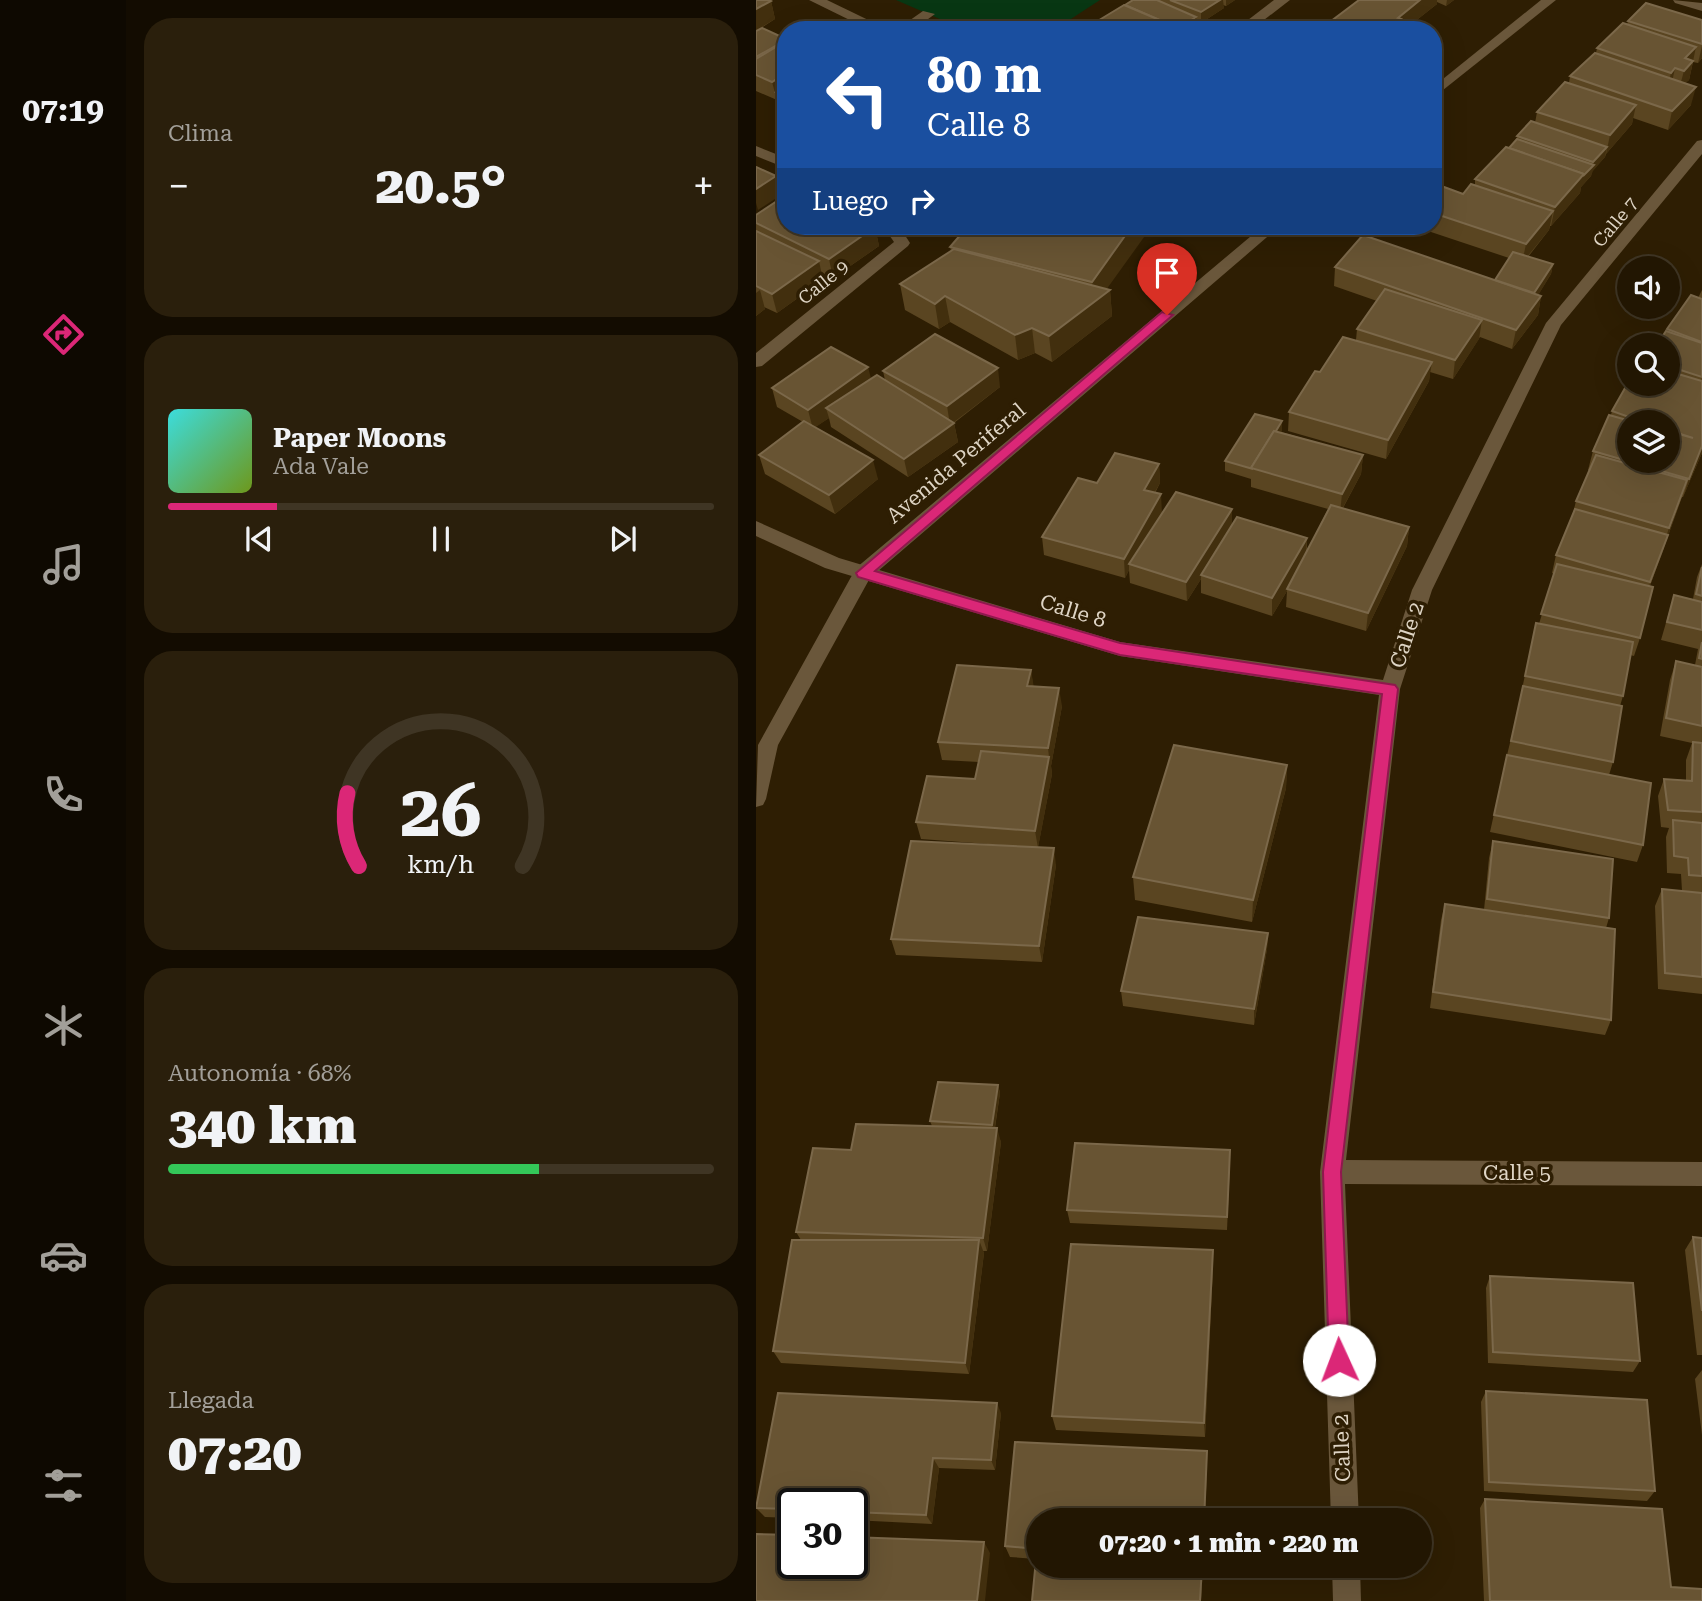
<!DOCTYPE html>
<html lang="es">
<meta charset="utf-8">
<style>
:root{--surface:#221602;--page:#2a1f0c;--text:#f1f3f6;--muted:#a29f99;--line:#3f3524;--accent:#db2777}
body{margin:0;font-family:"Roboto Serif",serif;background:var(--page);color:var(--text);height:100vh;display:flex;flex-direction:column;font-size:26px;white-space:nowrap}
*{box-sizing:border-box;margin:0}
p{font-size:23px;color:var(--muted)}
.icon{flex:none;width:38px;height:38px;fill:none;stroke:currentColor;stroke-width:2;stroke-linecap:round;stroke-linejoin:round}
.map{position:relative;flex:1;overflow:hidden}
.details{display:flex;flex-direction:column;gap:18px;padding:18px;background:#130c01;width:630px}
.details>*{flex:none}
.banner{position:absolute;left:21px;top:21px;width:665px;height:214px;border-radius:28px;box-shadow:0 7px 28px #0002,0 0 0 2px var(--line);background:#1a4fa0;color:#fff;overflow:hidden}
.buttons{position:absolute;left:861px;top:256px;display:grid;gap:14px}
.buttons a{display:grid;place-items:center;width:63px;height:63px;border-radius:50%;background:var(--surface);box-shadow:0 7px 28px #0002,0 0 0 2px var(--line);font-size:35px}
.speed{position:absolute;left:21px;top:1488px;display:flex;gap:14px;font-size:35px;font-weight:700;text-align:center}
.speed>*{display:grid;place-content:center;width:91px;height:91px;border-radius:50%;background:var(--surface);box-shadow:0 7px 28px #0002,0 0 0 2px var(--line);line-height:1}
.speed .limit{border:4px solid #111;border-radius:10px;background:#fff;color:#111}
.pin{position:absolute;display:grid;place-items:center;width:60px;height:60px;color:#fff;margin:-72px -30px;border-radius:50% 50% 50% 0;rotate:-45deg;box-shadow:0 0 7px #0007}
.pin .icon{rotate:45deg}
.me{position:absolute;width:77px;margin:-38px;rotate:358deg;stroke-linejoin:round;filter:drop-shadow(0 0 5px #0008)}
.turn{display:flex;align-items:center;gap:24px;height:147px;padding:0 35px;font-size:32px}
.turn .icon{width:91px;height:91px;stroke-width:2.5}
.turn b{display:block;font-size:49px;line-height:60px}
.then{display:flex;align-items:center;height:66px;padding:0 35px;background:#0003;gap:14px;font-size:26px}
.big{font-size:52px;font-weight:800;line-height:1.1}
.details .widget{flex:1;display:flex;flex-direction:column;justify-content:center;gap:10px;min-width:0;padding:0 24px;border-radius:28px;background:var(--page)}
.details .dial{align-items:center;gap:0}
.dial svg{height:182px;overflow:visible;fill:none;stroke:var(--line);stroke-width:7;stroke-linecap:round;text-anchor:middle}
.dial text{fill:var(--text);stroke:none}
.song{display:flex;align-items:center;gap:21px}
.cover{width:84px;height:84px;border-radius:10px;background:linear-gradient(135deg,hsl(180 70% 55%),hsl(80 70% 35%))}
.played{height:7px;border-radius:4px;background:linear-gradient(90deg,var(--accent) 20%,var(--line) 20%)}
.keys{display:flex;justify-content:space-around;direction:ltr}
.heat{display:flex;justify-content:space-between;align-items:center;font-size:38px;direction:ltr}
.charge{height:10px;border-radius:5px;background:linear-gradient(90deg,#34c759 68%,var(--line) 0)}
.trip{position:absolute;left:270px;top:1508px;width:406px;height:70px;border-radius:35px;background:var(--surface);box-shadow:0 7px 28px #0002,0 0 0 2px var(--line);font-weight:800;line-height:70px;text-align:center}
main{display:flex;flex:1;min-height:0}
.menu{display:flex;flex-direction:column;width:126px;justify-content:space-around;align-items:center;background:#0e0901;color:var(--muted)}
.menu .icon{width:49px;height:49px}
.menu .on{color:var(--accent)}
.menu b{font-size:32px;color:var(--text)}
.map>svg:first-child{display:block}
.green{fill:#083713}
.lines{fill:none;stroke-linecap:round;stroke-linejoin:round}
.lane{fill:#6a573b;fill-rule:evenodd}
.street{fill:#6a573b;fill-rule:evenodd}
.secondary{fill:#6a573b;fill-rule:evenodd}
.wall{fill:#5a4521;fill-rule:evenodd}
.shaded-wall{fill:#422f0e}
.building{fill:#685433;stroke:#7b684a;stroke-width:2}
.route{fill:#db2777;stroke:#8e194d;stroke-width:2}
.labels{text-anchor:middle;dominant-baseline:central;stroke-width:7;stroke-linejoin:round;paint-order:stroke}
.far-street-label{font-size:18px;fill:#ded4c4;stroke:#2e1e03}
.street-label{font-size:21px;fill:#ded4c4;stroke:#2e1e03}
</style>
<main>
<nav class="menu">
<b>07:19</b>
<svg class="icon on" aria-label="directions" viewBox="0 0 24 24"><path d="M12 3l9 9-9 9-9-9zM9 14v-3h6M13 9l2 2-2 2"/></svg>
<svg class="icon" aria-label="music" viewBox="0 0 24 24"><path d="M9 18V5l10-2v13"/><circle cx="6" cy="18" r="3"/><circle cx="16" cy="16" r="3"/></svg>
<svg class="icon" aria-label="phone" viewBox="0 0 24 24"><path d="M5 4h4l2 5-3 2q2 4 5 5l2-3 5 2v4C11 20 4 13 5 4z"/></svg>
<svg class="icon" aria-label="climate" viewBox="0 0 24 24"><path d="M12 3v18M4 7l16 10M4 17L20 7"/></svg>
<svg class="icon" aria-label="car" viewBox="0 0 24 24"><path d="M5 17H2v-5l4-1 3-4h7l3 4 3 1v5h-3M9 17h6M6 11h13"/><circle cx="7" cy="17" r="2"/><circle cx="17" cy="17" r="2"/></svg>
<svg class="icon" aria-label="filters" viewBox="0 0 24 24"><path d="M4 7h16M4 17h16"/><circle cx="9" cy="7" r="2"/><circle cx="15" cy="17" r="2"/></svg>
</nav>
<section class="details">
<div class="widget"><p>Clima</p>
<div class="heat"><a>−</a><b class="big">20.5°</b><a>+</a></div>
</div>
<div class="widget">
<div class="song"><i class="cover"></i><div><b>Paper Moons</b><p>Ada Vale</p></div></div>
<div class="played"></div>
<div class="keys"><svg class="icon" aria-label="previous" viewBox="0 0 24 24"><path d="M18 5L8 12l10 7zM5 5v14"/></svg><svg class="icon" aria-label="pause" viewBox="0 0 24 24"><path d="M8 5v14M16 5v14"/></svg><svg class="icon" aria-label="next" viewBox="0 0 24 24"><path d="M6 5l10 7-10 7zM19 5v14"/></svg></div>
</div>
<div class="widget dial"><svg viewBox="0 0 100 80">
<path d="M14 69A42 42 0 1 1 86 69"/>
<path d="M14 69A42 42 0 0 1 9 37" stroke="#db2777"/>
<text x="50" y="56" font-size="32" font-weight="700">26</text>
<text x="50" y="72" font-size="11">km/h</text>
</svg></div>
<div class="widget"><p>Autonomía · 68%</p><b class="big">340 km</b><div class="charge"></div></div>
<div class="widget"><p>Llegada</p><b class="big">07:20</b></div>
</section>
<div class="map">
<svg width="946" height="1601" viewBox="0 0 946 1601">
<rect width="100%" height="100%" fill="#2e1e03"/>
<polygon class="green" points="140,0 344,0 298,30 209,30"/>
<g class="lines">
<polygon class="lane" points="167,11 179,14 157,30 140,30"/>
<g class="street">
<polygon points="53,0 71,0 133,30 114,30"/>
<polygon points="518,0 534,0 495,30 479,30"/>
<polygon points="785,0 800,0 677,98 677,87"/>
<polygon points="917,0 946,3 946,11 919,3"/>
<polygon points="946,140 946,154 805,325 676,590 644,689 590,1160 946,1162 946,1186 589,1184 603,1521 575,1521 564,1172 623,695 364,656 69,568 0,536 0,521 83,558 364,642 627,680 656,590 790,323 941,141"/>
<polygon points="0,146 30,158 30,168 0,156"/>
<polygon points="127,226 143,226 154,243 152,246 6,366 0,367 0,353 138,242"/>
<polygon points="576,1566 604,1566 605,1601 577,1601"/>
</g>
<polygon class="secondary" points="507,226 524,226 114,578 22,745 10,799 7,805 0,807 2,745 100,568"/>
</g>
<g class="wall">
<polygon points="0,0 15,1 19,19 2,30 30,39 30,113 25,111 22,100 21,100 0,91"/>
<polygon points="377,0 479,0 470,6 467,5 468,8 445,23 441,21 441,27 436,30 336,30 335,25"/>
<polygon points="603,0 698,0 690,6 681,2 681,4 648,30 566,30 566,28"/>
<polygon points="946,20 946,58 942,63 937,62 933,80 929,83 935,105 912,130 877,118 876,124 850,154 849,157 836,171 835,176 825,187 824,193 795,226 794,226 793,230 772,257 797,264 795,274 782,295 785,296 782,315 756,349 724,337 697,379 674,372 673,381 630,459 532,431 533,412 564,372 600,340 601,329 621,301 578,286 579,267 739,280 753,258 666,229 666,226 677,226 677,199 707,194 719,185 719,179 761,139 761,136 779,123 781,112 813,83 814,76 840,53 841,48 871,25 872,21"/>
<polygon points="0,215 119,227 123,246 77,278 65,273 67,280 21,313 8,307 9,309 0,316"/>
<polygon points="212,226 354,290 356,316 296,362 279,353 262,360 194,322 183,329 149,310 144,284 195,251 194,247"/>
<path d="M946,290V453L927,497H926L894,586L884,638L878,656L874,655L867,696L864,706L857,762L853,775L887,845L881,862L734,832L751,755L766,694H765L780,623L783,624L798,574L796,573L800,555L816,517L820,501L833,470H832L837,451L855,415L856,411L912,383L911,329L942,298ZM873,422H912V460Z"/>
<polygon points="127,371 244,387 198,423 202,442 152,477 75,427 73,418 59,427 122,479 79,514 9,474 3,455 47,422 21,407 16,388 115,379 129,380"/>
<polygon points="526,431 525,432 607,455 605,474 587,508 653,527 651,546 610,631 530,607 531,591 516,616 445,593 445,579 431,601 374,583 373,570 369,578 288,555 286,537 341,483 403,464 404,483 399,493 406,513 400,523 476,525 551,538 551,551 572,509 495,487 495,479 469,471 469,461"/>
<polygon points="946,564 946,994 902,989 899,906 906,889 926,891 925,874 911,873 910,837 913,828 905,827 902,796 908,779 930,780 930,760 936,743 904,736 914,680 920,661 939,665 942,649 905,640 918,595 937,599 941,577"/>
<polygon points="275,670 277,686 306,706 295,766 296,774 282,847 300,865 286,962 140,955 135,939 272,847 165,839 160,822 219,779 223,762 186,760 182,742"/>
<polygon points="531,765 530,788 496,922 379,900 377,877"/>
<polygon points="737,841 853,918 850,928 855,1020 849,1035 674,1008 685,920 689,904 728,910 733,858"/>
<polygon points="512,933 511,949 498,1025 367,1006 365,991"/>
<polygon points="242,1085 244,1093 239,1128 245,1142 231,1251 227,1251 228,1253 213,1374 25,1363 17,1351 45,1240 40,1232 95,1150 176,1126 174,1121"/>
<polygon points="474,1164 471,1230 314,1223 311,1210"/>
<polygon points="937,1237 946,1238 946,1355 941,1355 929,1250"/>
<polygon points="457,1267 449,1437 300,1430 296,1416"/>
<polygon points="734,1276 884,1361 877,1372 732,1363 730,1288"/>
<polygon points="946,1370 946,1435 939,1379"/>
<polygon points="730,1391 899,1491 891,1501 728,1491 725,1402"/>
<polygon points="245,1413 239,1470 183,1468 176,1524 96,1520 96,1503 37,1503 37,1518 9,1517 0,1508"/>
<polygon points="259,1442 451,1451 451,1464 449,1521 282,1521 282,1566 447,1566 445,1601 276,1601 280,1559 254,1557 249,1546"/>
<polygon points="729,1499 915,1587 946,1601 728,1601 724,1508"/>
</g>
<g class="shaded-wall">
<polygon points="464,0 467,0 468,8 445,23 445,12"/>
<polygon points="470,0 479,0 470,6"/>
<polygon points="664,0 681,0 681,4 648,30 632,30 642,18"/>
<polygon points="691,0 698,0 690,6"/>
<polygon points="15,1 19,19 2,29 0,38 0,9"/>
<polygon points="440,17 441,27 436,30 421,30"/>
<polygon points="946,46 946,58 942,63"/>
<polygon points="940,47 933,80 923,89 928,71 929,58"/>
<polygon points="919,68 915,87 911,91 915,73"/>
<polygon points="30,73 30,85 26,84 28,95 20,92 22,100 21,100 16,82"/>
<polygon points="940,87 935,105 912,130 916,111"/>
<polygon points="880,105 876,124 850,154 854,135"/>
<polygon points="851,147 849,157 837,171 835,176 825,187 824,193 795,226 799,207 828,174 836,167 837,162"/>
<polygon points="20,176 25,195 2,210 0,203 0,189"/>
<polygon points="797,211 793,230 766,263 770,244"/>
<polygon points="376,226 396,226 345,297 354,290 356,316 296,362 293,336 337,303 336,282"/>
<polygon points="119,227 123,246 77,278 73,259"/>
<polygon points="63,261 67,280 21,313 16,294"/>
<polygon points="797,264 795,274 775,307 776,296"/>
<polygon points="4,290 9,309 0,316 0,293"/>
<polygon points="189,296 194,322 183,329 179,304"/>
<polygon points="785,296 782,315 756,349 760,330"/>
<polygon points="726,320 723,339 697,379 699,360"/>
<polygon points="276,328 279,353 262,360 259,335"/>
<polygon points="676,362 673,381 630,459 632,440"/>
<polygon points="112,367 117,386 70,408 73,418 57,429 52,410"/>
<polygon points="242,368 244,387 194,425 191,406"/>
<polygon points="526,421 526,431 502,470 497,468"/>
<polygon points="198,423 202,442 152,477 148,459"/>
<polygon points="946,446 946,453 927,497 933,479"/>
<polygon points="607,455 605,474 584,513 586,494"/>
<polygon points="117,460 122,479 79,514 73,495"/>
<polygon points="403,464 404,483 389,509 388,490"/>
<polygon points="931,480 906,554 888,601 913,528"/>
<polygon points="405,494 406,513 376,565 373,564 373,570 369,578 368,559"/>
<polygon points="476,509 476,528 445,575 445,579 431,601 430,582"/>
<polygon points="653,527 651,546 610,631 612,613"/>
<polygon points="551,538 550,557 531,589 531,591 516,616 516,598"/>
<polygon points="275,670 278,688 271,686"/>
<polygon points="303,688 306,706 295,766 296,774 282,848 279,831 293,757 292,748"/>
<polygon points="531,765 530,788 496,922 497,900"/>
<polygon points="298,848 300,865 286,962 283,946"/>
<polygon points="512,933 511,949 498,1025 498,1009"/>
<polygon points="242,1085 244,1093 238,1132 236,1125"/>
<polygon points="241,1128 245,1142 231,1251 227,1238"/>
<polygon points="223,1240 228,1253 213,1374 209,1363"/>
<polygon points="457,1250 457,1267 449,1437 448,1423"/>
<polygon points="241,1403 245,1413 239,1470 235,1460"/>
<polygon points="451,1451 451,1464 449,1521 448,1521"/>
<polygon points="177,1458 183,1468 176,1524 170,1515"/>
<polygon points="228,1542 234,1553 229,1601 221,1601"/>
<polygon points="446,1566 447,1566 445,1601 444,1601"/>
</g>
<g class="building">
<polygon points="0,0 13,0 15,1 0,9"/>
<polygon points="377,0 401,0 440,17 421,29 420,27 369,5"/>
<polygon points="414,0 464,0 445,12"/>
<polygon points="603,0 664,0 642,18 645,19 632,30 572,30 566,28"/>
<polygon points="890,3 946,20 946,44 872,21"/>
<polygon points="368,5 420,27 416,30 347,30 335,25"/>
<polygon points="867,23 940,47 929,58 937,61 928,71 919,68 915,73 841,48"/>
<polygon points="6,28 30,39 30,40 0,57 0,31"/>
<polygon points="30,41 30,73 16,82 0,75 0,59"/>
<polygon points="839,53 940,87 916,111 814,76"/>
<polygon points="809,82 880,105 854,135 781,112"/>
<polygon points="30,86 30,96 20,92"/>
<polygon points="775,121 851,147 837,162 761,136"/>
<polygon points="761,139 838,165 827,176 828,174 753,148"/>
<polygon points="750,147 828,174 799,207 719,179"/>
<polygon points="0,167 20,176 0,189"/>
<polygon points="715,184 797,211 770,244 677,213 677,199 688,187 707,194"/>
<polygon points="30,195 30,226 115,226 119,227 73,259 0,223 0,215"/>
<polygon points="212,226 376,226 336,282 194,247"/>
<polygon points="0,231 63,261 16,294 0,286"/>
<polygon points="607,235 785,296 760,330 579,267"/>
<polygon points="198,249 354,290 293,336 276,328 259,335 189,296 179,304 144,284"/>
<polygon points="757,252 797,264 778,293 739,280"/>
<polygon points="629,289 726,320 699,360 601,329"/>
<polygon points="935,295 946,299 946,342 911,329"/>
<polygon points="910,331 946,343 946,377 912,366 912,345 901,345"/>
<polygon points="179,334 242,368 191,406 127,371"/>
<polygon points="587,337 676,362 632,440 533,412 559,371 564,372"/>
<polygon points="75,347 112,367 52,410 16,388"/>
<polygon points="912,371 946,381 946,446 933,479 837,451 853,415 878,422 873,422 873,460 912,460 912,431 937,438 912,430 912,422 887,422 856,411 873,381 873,383 912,383"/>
<polygon points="121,375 198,423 148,459 70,408"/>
<polygon points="499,414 526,421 520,431 518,431 495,468 497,469 469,461"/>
<polygon points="48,421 117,460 73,495 3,455"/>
<polygon points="518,431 607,455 586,494 495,468"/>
<polygon points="359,453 403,464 388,490 405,494 368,559 286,537 322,478 341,483"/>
<polygon points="840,455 931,480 913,528 820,501"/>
<polygon points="420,492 476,509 430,582 373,564"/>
<polygon points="575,505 653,527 612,613 531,589"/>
<polygon points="819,509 912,535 894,582 800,555"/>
<polygon points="481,517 551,538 516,598 445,575"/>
<polygon points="801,564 897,587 884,638 785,614"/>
<polygon points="946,567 946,596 940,594"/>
<polygon points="918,595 946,602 946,630 911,622"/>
<polygon points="780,623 877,642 867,696 769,676"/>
<polygon points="946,642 946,659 943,658"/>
<polygon points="920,661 946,667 946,726 910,718"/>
<polygon points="201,665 275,670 271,686 303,688 292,748 182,742"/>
<polygon points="767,686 866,706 857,762 755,741"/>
<polygon points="937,742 946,743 946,812 912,810 908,779 936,781"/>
<polygon points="418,745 531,765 497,900 377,877"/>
<polygon points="225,751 293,757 279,831 160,822 171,776 219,779"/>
<polygon points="751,755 895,783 887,845 738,815"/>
<polygon points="917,820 946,823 946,876 933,875 932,858 918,856"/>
<polygon points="155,841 298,848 283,946 135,939"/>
<polygon points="737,841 857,859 853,918 731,899"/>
<polygon points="906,889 946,893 946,977 909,973"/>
<polygon points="689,904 859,929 855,1020 677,992"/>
<polygon points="382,917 512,933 498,1009 365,991"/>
<polygon points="182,1082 242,1085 236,1125 174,1121"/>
<polygon points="100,1124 241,1128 227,1238 40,1232 57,1148 95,1150"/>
<polygon points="319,1143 474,1150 471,1217 311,1210"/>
<polygon points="937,1237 946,1238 946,1311"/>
<polygon points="36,1240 223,1240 209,1363 17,1351"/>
<polygon points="315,1244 457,1250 448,1423 296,1416"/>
<polygon points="734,1276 877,1283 884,1361 737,1352"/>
<polygon points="730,1391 891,1400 899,1491 733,1482"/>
<polygon points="22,1393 241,1403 235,1460 177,1458 170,1515 96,1512 96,1503 37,1503 37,1509 0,1508"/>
<polygon points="259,1442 451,1451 448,1521 282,1521 282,1566 446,1566 444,1601 276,1601 281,1549 249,1546"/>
<polygon points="729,1499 906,1509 915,1587 946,1589 946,1601 734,1601"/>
<polygon points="0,1534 37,1535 37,1563 96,1563 96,1537 228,1542 221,1601 0,1601"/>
</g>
<polygon class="route" points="406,312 417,315 119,571 364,643 639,685 642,689 585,1172 593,1360 590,1367 583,1370 576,1367 573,1360 567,1172 626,694 364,655 102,577 100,573"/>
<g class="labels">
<g class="far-street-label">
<text transform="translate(859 222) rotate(-50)">Calle 7</text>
<text transform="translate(67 282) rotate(-39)">Calle 9</text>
</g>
<g class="street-label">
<text transform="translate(200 463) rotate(-40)">Avenida Periferal</text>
<text transform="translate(317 611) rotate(17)">Calle 8</text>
<text transform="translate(651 635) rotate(-72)">Calle 2</text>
<text x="761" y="1173">Calle 5</text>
<text transform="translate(586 1448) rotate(-92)">Calle 2</text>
</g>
</g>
</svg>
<div class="buttons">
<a><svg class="icon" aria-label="sound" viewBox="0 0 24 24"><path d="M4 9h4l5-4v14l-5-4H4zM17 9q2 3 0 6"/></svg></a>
<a><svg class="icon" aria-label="search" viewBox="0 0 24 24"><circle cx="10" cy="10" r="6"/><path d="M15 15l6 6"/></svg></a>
<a><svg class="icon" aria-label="layers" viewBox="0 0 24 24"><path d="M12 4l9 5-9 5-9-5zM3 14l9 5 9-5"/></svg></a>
</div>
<div class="speed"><div class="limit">30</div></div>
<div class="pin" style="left:411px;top:315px;background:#d93025"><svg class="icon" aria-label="arrive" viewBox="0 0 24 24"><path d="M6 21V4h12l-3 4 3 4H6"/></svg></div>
<svg class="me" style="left:583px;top:1360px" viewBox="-20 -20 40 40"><circle r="19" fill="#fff"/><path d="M0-13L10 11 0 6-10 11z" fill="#db2777"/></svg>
<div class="trip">07:20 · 1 min · 220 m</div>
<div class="banner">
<div class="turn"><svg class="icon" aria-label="left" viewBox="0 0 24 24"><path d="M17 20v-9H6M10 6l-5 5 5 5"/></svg><div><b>80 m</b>Calle 8</div></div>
<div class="then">Luego<svg class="icon" aria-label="right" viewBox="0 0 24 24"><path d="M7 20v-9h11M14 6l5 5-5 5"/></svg></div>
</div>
</div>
</main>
